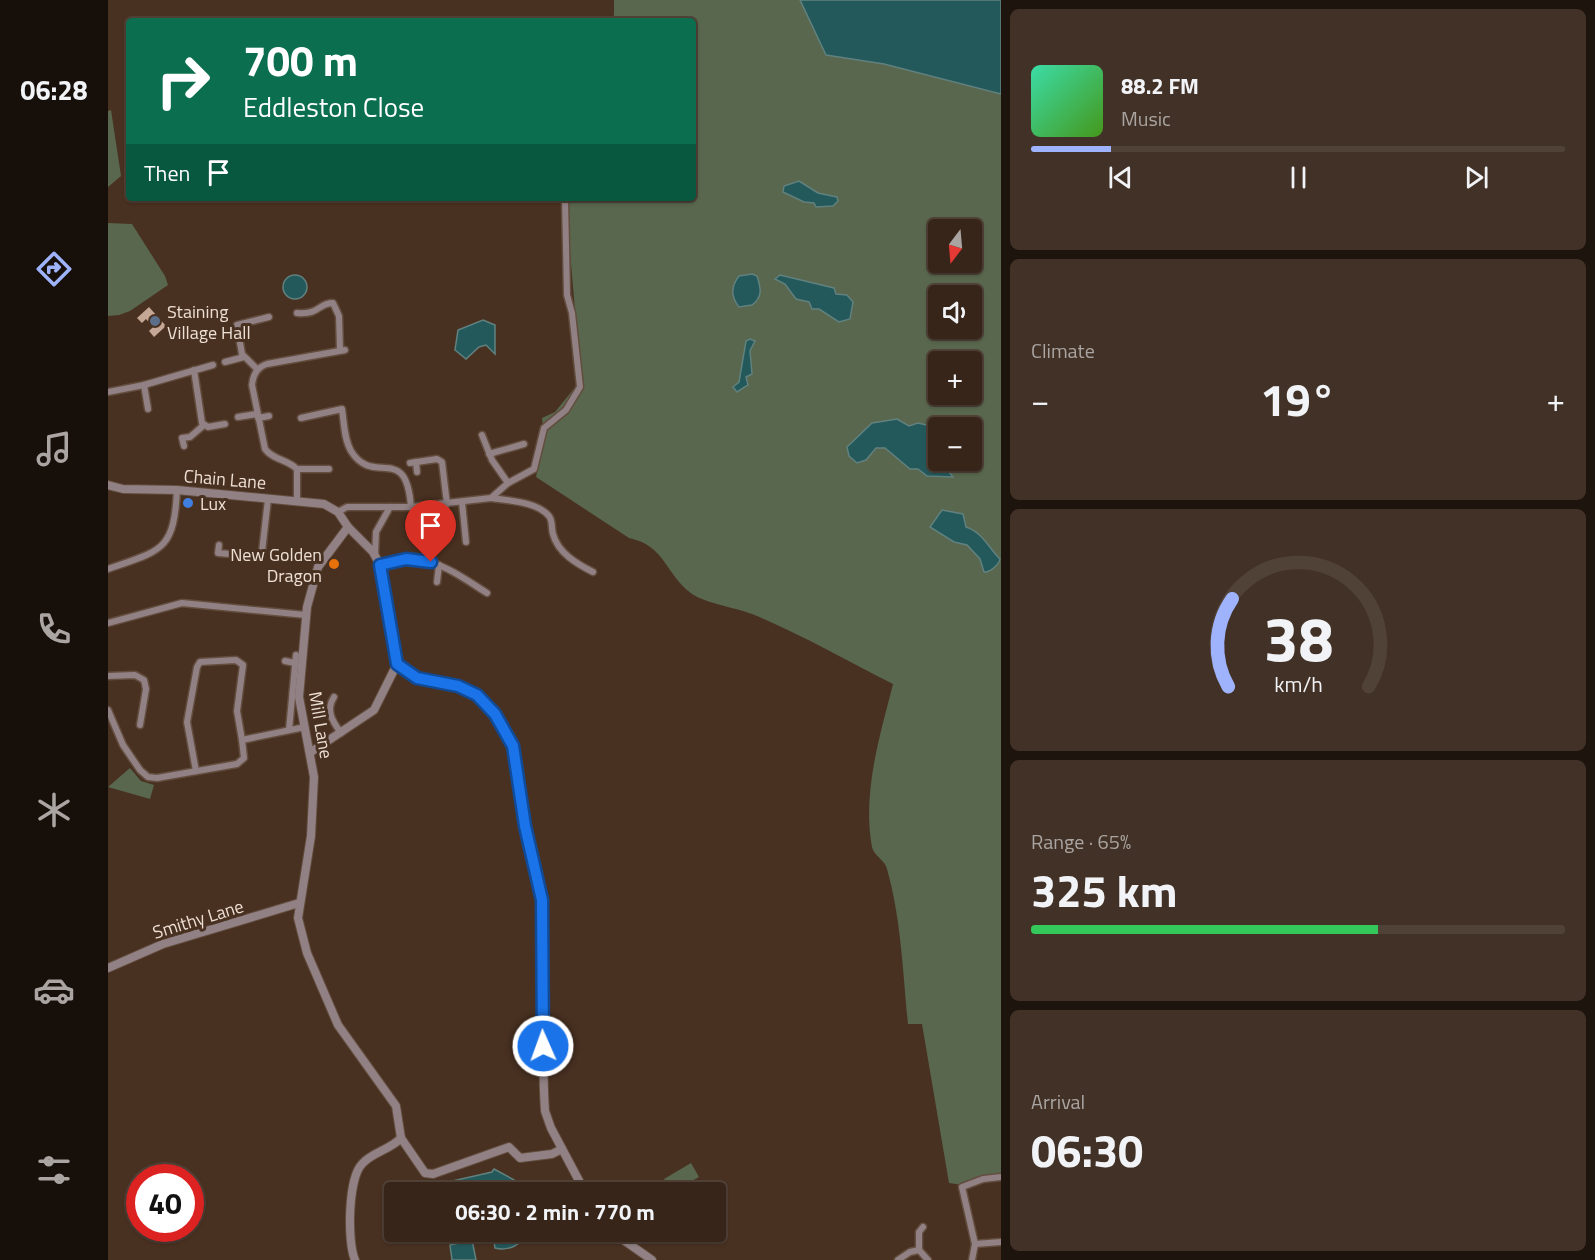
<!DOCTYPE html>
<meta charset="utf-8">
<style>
:root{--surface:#372519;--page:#423126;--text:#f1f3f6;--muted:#aaa5a2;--line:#514238;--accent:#9fb3fd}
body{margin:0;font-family:"Titillium Web",sans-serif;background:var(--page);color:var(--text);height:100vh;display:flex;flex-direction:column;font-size:22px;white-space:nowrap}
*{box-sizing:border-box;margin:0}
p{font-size:20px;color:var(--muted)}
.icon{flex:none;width:33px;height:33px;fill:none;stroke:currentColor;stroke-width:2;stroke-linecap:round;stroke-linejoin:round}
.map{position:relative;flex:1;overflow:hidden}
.panel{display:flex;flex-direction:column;gap:9px;padding:9px;background:#1e140e;width:594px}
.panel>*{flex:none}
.top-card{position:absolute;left:18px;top:18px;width:570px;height:183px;border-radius:6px;box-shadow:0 2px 4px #0004,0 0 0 2px var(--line);background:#0b6e4f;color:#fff;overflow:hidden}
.needle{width:39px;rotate:196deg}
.fabs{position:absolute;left:820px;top:219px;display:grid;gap:12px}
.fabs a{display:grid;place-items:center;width:54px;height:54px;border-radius:6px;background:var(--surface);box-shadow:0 2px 4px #0004,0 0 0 2px var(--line);font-size:30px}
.speed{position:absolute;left:18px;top:1164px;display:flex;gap:12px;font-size:30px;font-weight:700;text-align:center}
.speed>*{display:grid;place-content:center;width:78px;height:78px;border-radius:50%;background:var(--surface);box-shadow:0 2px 4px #0004,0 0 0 2px var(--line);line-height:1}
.speed .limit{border:9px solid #d22;background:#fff;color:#111}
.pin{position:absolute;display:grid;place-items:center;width:51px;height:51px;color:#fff;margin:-62px -26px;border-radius:50% 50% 50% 0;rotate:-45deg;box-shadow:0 0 6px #0007}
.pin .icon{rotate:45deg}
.me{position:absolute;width:66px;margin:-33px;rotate:358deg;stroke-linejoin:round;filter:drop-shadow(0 0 4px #0008)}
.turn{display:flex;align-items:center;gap:21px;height:126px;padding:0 18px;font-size:27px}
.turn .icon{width:78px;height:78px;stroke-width:2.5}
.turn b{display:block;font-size:42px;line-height:51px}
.then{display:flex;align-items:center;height:57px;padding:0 18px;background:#0003;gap:12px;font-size:22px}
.big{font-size:45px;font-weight:700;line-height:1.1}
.panel .widget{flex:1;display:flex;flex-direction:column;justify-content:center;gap:9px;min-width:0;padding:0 21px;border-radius:9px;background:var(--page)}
.panel .dial{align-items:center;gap:0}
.dial svg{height:156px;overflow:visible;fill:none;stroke:var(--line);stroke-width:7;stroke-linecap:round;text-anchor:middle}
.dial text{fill:var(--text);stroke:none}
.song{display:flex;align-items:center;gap:18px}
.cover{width:72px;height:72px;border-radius:9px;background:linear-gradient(135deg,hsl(160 70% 55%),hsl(100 70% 35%))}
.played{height:6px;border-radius:3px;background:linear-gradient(90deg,var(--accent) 15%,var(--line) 15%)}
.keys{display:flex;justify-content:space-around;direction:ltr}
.heat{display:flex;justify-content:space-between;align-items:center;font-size:33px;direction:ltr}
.charge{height:9px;border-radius:4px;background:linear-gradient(90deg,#34c759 65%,var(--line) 0)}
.trip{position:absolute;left:276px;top:1182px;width:342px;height:60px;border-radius:6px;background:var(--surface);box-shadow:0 2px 4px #0004,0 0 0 2px var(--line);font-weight:700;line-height:60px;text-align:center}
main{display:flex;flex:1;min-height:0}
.tabs{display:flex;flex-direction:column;width:108px;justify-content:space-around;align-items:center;background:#160f0a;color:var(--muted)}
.tabs .icon{width:42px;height:42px}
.tabs .on{color:var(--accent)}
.tabs b{font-size:27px;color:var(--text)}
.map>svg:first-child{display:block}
.green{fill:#58674d;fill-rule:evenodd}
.water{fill:#24595b;stroke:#61817f;stroke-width:1.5}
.building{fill:#c4a794}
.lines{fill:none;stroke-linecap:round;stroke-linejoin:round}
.minor-casing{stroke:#634d3e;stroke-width:9}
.tertiary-casing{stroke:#634d3e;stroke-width:10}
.minor{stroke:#918185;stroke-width:6}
.tertiary{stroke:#918185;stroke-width:8}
.route-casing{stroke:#114b97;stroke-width:15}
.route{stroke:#1a73e8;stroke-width:10}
.service-dot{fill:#5c6f8a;stroke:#493121;stroke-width:2}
.shop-dot{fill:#3f7fe0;stroke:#493121;stroke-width:2}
.food-dot{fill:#e8710a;stroke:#493121;stroke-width:2}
.labels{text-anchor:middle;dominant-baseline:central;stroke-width:6;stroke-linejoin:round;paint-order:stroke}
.poi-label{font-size:18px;fill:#eedfd4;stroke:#493121;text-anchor:start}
.street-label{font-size:18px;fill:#eedfd4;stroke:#493121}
</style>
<main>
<nav class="tabs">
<b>06:28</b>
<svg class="icon on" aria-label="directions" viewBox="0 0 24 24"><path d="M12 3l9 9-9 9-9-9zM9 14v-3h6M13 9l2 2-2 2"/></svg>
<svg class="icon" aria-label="music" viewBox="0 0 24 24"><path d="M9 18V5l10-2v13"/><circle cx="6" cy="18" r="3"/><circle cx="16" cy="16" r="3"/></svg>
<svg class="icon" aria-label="phone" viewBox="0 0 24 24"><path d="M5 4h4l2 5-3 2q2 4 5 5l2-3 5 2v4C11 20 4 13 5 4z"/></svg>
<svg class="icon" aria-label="climate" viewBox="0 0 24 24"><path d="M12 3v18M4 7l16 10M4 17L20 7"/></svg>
<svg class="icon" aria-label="car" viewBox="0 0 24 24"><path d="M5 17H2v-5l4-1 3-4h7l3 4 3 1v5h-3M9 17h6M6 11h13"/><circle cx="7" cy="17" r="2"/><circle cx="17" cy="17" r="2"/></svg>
<svg class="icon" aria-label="filters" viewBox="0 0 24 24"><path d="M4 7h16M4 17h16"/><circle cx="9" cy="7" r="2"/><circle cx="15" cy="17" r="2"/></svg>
</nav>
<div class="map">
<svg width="893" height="1260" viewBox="0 0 893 1260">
<rect width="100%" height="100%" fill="#493121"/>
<g class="green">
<path d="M506,0H893V1173L855,1185L841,1183L814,1024H800C795,973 793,918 779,869C777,860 766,856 764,847C754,792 772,736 785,684C740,661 696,636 649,616C631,608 599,604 584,594C556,573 558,546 521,538L428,477L436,437L434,418L447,412L473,380L461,240L460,198H585V21H501L506,15ZM831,230H864V262H831ZM831,296H864V328H831ZM831,362H864V394H831ZM831,428H864V460H831Z"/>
<polygon points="3,110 13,176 0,187 0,111"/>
<polygon points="0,223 24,224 57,276 60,285 22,311 11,315 0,316"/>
<polygon points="22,768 33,781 46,785 42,799 0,787"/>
<polygon points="583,1163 591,1177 564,1192 556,1179"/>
</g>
<g class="water">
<polygon points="692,0 893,0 893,94 776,64 718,55"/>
<polygon points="691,181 710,193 729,197 730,201 725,206 708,207 706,203 696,202 675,192 676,186"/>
<path d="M644,274L649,276C653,288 655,297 644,305L631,307C623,297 623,286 631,276Z"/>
<circle cx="187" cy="287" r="12"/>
<polygon points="672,275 726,288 728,294 739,295 745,302 742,319 731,322 711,309 704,309 701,302 688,299 677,284 667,279"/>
<polygon points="375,320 387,325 387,354 378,345 371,347 358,359 347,350 350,330"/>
<polygon points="642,339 647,341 642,351 644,374 638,377 640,385 629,392 625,387 631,382 638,341"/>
<polygon points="789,419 801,426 810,423 827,427 831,435 831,460 845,477 819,476 810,469 802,469 777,448 768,448 758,460 749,463 741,456 739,447 764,423"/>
<path d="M834,510L855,514L858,527C874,532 880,547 892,559C891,565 881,573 876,572L872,559L859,545L846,542L822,527Z"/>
<polygon points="386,1169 408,1181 417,1192 342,1192 344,1181 384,1172"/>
<path d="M379,1232H427L431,1237L429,1240L416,1238C409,1247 398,1251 387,1248L385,1235Z"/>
<polygon points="364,1240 368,1260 344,1260 342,1245"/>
</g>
<polygon class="building" points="41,307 58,326 46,337 41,331 45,327 38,319 34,323 29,318"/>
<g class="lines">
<defs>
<g id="minor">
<path d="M189,313C212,315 210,303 225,303L231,316L232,350"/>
<polyline points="117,362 136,357"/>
<polyline points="149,369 134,354 129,325 161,317"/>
<polyline points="86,370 94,423 100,427 117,424"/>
<polyline points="36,385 40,409"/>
<polyline points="0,392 36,385 105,365"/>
<polyline points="130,417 149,414"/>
<polyline points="150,418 161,416"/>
<path d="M193,418L234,409C236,422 236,439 243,451C266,488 298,441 303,507"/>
<polyline points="374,435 384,460 400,483"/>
<polyline points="76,446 74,438 82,437 96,425"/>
<polyline points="381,454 416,444"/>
<polyline points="308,462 309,472"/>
<polyline points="302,463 329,459 334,462 339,504"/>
<path d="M189,469C179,459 165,460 157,449L144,385C145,375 149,367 159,364L237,350"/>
<path d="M383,498C401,501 428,501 441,516C445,521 443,528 445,534C450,553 469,564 485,572"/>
<polyline points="189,500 189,469 221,469"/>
<polyline points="354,502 358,542"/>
<polyline points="230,512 239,507 303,507 383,498 400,483 426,469 436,428 458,410 472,387 464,313 459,295 457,198"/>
<polyline points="111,545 110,553 147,556 154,552 160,499"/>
<polyline points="267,556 268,532 282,507"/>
<path d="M272,565C318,550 341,569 379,593"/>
<path d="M0,569C54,550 66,551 69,490"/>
<polyline points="329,582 331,565"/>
<polyline points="0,623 74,603 198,615"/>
<polyline points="177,661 187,663"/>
<polyline points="0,676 27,675 36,680 38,689 32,725"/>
<path d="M226,697C217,711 225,722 233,733"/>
<polyline points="0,710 15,745 32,770 40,777 49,778 129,764 136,758 134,740 197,727"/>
<polyline points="181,730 188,655"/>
<polyline points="88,771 79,722 89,667 92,662 128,660 135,665 129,711 134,740"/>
<polyline points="867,1244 893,1242"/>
<polyline points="811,1250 811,1232 815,1227"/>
<polyline points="790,1260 802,1252 811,1250 820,1260"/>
<polyline points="864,1260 867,1244 854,1187 875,1179 893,1177"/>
</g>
<g id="tertiary">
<path d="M0,485L15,489L69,490L216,504L230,512L240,527L265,552L272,565L289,664C313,692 355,675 381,707C412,743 410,782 418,826C422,851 432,876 434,902C440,971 432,1041 437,1111L443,1128L477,1192"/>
<path d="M240,527L210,567L199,607L191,697L206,777L203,836L190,918L199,953L230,1025L288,1106L293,1138C282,1150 264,1152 254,1164C240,1178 239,1242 247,1260"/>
<polyline points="203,752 266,710 289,664"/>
<polyline points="0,968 55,944 191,903"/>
<polyline points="293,1138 317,1173 325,1174 401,1147 412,1158 444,1154 454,1149"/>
<polyline points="504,1232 544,1260"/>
</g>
</defs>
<use href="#minor" class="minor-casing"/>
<use href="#tertiary" class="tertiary-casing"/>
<use href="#minor" class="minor"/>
<use href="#tertiary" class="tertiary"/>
</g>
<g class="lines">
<defs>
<polyline id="route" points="323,562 298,559 272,565 289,664 309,678 350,686 369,695 387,714 405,746 417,826 434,900 435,1046"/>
</defs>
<use href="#route" class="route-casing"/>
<use href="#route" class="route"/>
</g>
<circle class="service-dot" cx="47" cy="321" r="6"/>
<circle class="shop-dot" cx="80" cy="503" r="6"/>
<circle class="food-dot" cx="226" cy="564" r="6"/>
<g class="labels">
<g class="poi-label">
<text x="59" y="311">Staining<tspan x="59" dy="21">Village Hall</tspan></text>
<text x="92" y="503">Lux</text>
<text x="214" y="554" text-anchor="end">New Golden<tspan x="214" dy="21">Dragon</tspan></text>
</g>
<g class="street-label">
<text transform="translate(117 479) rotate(5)">Chain Lane</text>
<text transform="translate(213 725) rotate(80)">Mill Lane</text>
<text transform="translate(90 919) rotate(-17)">Smithy Lane</text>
</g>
</g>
</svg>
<div class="fabs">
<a><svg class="needle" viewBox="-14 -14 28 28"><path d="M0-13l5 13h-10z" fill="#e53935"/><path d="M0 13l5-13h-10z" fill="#aaa5a2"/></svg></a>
<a><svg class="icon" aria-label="sound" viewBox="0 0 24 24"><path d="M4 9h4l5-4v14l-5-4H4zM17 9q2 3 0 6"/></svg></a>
<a>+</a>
<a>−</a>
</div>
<div class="speed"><div class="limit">40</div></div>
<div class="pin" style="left:323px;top:562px;background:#d93025"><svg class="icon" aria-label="arrive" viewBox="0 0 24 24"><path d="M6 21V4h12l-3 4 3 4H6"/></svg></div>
<svg class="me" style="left:435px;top:1046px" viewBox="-20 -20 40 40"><circle r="17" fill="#1a73e8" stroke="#fff" stroke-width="3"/><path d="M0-11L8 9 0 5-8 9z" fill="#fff"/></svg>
<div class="trip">06:30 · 2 min · 770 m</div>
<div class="top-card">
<div class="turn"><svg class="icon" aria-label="right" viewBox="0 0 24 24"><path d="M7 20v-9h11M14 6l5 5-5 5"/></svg><div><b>700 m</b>Eddleston Close</div></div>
<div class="then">Then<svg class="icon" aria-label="arrive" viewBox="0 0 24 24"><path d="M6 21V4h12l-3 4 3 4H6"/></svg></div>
</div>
</div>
<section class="panel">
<div class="widget">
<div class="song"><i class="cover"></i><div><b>88.2 FM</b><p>Music</p></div></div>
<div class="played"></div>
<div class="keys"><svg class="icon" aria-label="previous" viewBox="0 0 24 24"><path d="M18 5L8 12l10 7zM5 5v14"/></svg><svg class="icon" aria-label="pause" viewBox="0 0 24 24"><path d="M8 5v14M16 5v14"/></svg><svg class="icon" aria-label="next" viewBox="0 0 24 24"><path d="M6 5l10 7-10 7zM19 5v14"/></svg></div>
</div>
<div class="widget"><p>Climate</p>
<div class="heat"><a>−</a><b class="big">19°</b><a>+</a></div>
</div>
<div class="widget dial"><svg viewBox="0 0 100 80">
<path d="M14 69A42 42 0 1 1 86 69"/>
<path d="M14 69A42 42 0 0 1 16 24" stroke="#9fb3fd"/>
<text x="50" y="56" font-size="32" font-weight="700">38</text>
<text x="50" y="72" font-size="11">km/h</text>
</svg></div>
<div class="widget"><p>Range · 65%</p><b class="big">325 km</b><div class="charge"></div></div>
<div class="widget"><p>Arrival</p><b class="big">06:30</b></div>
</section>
</main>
